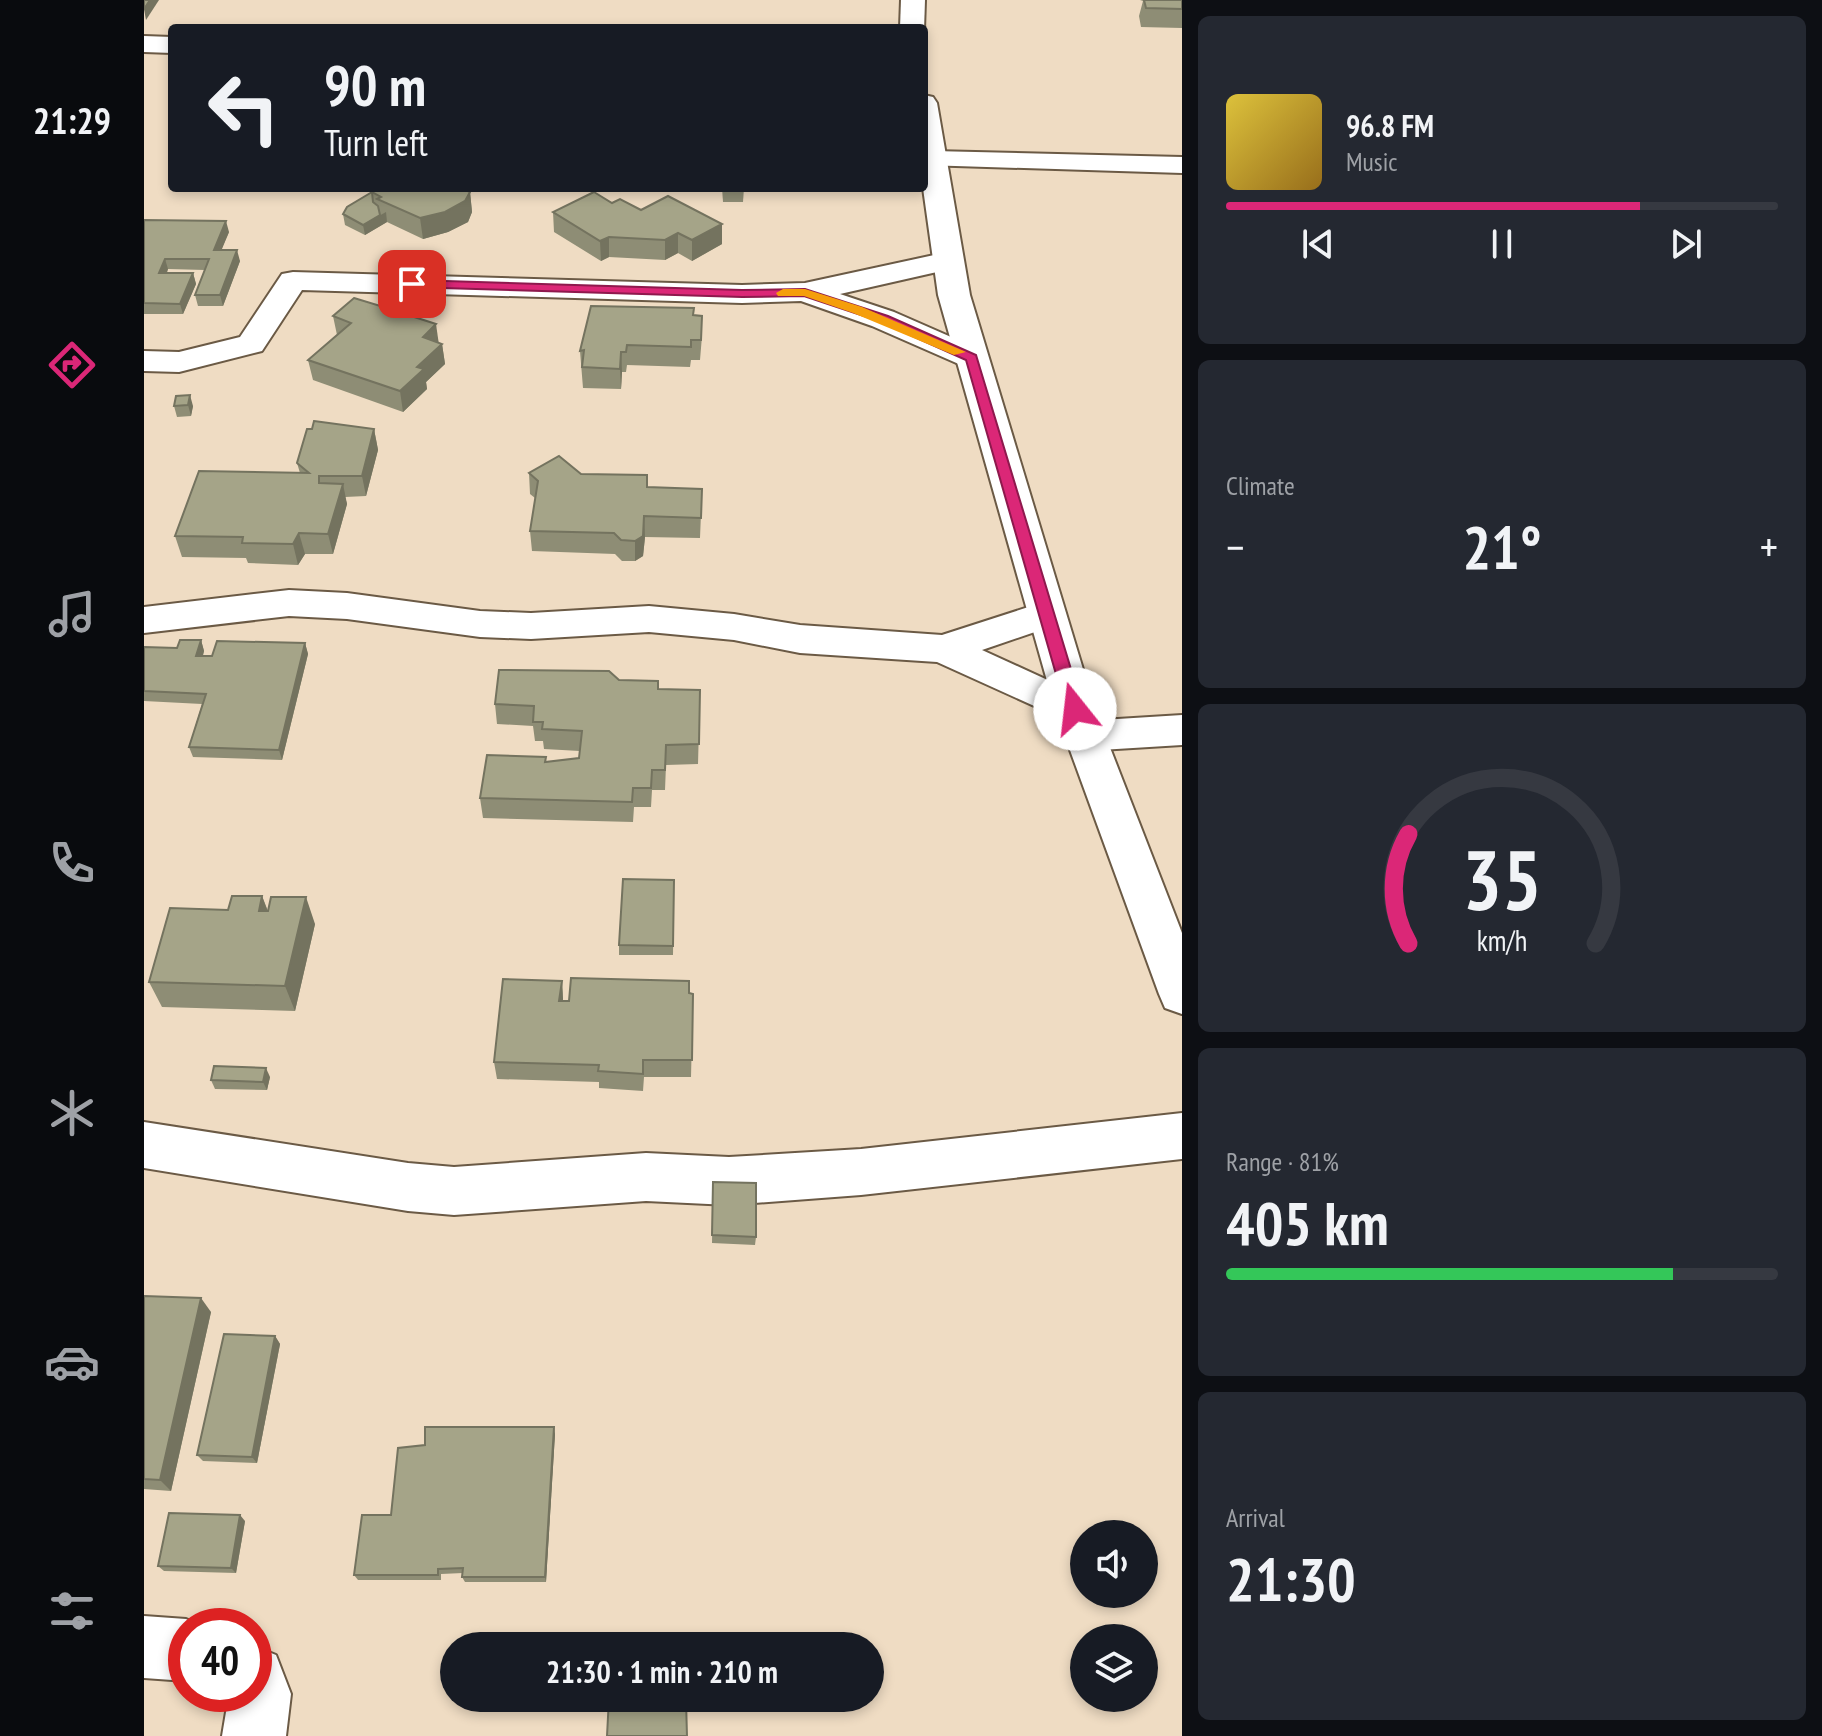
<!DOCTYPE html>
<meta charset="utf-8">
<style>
:root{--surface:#171b24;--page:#242831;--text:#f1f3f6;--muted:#9ea1a6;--line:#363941;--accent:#db2777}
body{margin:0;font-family:"PT Sans Narrow",sans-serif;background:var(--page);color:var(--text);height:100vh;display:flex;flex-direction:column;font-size:30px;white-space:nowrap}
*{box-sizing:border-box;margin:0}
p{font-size:26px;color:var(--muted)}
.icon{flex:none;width:44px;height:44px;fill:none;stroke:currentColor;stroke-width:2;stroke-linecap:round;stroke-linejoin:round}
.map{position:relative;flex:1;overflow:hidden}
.drawer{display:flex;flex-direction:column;gap:16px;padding:16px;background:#0d0f14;width:640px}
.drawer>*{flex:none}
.top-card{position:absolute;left:24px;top:24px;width:760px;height:168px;border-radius:8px;box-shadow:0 4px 12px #0003;background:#171b24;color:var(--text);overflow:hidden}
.tools{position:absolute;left:926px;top:1520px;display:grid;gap:16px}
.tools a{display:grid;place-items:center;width:88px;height:88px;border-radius:50%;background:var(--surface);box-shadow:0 4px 12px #0003;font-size:40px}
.speed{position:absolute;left:24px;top:1608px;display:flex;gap:16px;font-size:40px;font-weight:700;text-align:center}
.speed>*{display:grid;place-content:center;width:104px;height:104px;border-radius:50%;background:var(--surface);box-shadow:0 4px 12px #0003;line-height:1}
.speed .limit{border:12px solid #d22;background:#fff;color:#111}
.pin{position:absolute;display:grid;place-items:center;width:68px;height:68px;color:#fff;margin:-34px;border-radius:16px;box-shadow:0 4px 12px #0006}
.me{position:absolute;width:88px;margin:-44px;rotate:344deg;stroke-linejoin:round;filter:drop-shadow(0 0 6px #0008)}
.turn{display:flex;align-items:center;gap:28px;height:168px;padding:0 24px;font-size:36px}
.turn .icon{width:104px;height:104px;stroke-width:2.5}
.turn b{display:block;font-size:56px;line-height:68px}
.big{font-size:60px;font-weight:700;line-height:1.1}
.drawer .widget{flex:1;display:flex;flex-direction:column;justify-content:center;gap:12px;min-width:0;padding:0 28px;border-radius:12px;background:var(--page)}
.drawer .dial{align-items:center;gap:0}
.dial svg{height:208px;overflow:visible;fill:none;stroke:var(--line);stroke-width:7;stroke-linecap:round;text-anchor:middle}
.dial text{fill:var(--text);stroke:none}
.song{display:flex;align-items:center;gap:24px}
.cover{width:96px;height:96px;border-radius:12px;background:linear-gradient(135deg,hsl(50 70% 55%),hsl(40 70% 35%))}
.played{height:8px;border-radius:4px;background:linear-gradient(90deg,var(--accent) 75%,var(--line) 75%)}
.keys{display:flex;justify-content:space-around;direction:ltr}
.heat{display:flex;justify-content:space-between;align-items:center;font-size:44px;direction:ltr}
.charge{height:12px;border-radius:6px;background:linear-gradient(90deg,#34c759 81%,var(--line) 0)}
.trip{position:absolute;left:296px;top:1632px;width:444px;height:80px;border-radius:40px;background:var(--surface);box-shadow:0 4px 12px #0003;font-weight:700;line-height:80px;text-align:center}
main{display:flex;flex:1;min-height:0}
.tabs{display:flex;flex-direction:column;width:144px;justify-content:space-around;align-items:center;background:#090b0e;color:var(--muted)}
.tabs .icon{width:56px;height:56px}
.tabs .active{color:var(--accent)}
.tabs b{font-size:36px;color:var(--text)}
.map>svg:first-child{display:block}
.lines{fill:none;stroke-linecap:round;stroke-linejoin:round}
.minor-casing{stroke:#6b5a45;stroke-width:4}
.tertiary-casing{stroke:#6b5a45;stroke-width:4}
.minor{fill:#fff;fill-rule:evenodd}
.tertiary{fill:#fff;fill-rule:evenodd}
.wall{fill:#8e8d75}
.shaded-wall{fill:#74735f}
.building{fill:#a5a488;stroke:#74735f;stroke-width:2}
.route{fill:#db2777;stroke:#8e194d;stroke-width:2}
.slow{fill:#f59e0b}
</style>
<main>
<nav class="tabs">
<b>21:29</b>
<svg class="icon active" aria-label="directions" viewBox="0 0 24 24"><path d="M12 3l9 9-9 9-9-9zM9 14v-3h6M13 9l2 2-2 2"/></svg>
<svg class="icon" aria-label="music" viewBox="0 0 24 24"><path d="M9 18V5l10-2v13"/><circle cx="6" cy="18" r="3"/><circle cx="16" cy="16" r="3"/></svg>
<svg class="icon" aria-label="phone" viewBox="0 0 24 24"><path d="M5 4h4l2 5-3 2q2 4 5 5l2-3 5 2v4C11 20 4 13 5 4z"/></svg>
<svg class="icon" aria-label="climate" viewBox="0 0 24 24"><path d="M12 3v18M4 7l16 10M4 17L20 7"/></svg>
<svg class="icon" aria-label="car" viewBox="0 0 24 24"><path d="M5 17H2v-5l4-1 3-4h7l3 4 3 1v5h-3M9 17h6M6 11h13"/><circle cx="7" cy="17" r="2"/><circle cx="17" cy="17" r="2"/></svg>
<svg class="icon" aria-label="filters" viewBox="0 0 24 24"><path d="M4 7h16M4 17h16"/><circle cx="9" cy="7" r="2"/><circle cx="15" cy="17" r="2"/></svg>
</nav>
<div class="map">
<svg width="1038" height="1736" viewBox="0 0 1038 1736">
<rect width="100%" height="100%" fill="#efdcc3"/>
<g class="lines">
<defs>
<g id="minor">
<polygon points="0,36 28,37 28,53 0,52"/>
<polygon points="789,151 1038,157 1038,173 780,165 780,153"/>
<polygon points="804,252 815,255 819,261 815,267 696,294 750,312 839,351 844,358 839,365 828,368 817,365 728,326 657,301 598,303 158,290 118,351 35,372 0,371 0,351 35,352 96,337 138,274 149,272 598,285 661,283"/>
<polygon points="145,590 203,593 336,611 387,613 505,606 590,614 656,625 798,635 903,601 917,605 922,614 917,623 838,650 945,699 951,709 941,721 1038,715 1038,745 940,751 925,747 919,736 925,725 930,724 793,662 656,653 590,640 505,632 387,639 336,637 203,619 145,616 0,633 0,607"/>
<polygon points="1038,1113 1038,1159 717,1195 585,1205 502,1201 310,1215 264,1211 0,1168 0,1122 264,1163 310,1167 502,1153 585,1157 717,1149"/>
<polygon points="0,1616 42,1619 58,1626 42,1626 42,1681 0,1678"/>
<polygon points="110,1646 132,1655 147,1694 142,1736 78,1736 85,1694 110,1694"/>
</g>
<g id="tertiary">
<polygon points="757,0 781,0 780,30 756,28"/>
<polygon points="780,95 789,97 793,103 826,295 951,709 1038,933 1038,1014 1021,1008 1015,994 911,709 794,295 779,188"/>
</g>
</defs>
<use href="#minor" class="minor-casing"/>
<use href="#tertiary" class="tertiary-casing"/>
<use href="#minor" class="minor"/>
<use href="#tertiary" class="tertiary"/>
</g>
<g class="wall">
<polygon points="996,0 1038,0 1038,28 997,27 995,16 999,1"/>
<polygon points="578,188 600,188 599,202 579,202"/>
<polygon points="233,189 326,192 328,212 324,222 304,232 279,239 243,222 221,235 201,225 199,214"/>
<polygon points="468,203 497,210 578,224 578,244 548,261 534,253 521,260 465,257 457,261 410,232 409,212"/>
<polygon points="0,220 85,232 77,250 96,261 79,306 54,306 51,295 61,270 24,269 23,273 49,273 52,284 39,314 0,314"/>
<polygon points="246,309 267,309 268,316 295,343 298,344 301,364 282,382 283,389 259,412 169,380 164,360 193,335 189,316"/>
<polygon points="549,315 558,336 556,360 547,360 546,367 483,365 482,372 478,372 477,389 439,388 436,351"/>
<polygon points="30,406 49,406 47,416 33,417"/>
<polygon points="230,429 234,450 222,496 201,497 203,504 189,554 161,554 154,565 104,563 102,558 38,557 31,536 156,473 153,463"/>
<polygon points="385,473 503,475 504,487 558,489 556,538 501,537 499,556 491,561 478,561 471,554 388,551 386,531 391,498 386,494"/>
<polygon points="57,640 60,651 59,656 68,656 161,643 164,654 138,760 49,757 45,747 58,704 0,701 0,647 33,648"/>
<polygon points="475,680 514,689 556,690 554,764 522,765 521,790 508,790 507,807 490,807 489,822 339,818 336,798 402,757 402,762 435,758 436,751 400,749 399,741 391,741 389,726 353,724 351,704"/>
<polygon points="530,880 529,955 475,955 475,945"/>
<polygon points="118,896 124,911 171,924 151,1011 18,1007 5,982 84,910"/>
<polygon points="418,981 419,1001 549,994 547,1077 500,1077 499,1091 455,1088 455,1082 353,1079 350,1062"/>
<polygon points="126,1077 123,1090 71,1089 67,1080"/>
<polygon points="569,1182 612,1237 611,1245 568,1243"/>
<polygon points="0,1296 67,1312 27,1491 0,1489"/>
<polygon points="131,1336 136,1344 113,1463 59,1461 53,1455"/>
<polygon points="411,1434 402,1582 321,1582 318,1577 319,1573 297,1574 297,1580 214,1580 210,1575 247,1515"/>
<polygon points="101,1521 92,1573 20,1571 14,1566"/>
</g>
<g class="shaded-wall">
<polygon points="6,0 15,0 2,20 0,9"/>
<polygon points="326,192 328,212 324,222 304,232 279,239 276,218"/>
<polygon points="242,212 243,222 221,235 219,225"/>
<polygon points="82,221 85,232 73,261 70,250"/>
<polygon points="578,224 578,244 548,261 548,240"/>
<polygon points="534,233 534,253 521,260 521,240"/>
<polygon points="465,237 465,257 457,261 456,241"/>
<polygon points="93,250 96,261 79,306 76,295"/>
<polygon points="21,259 24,269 18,283 15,273"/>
<polygon points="49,273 52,284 39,314 36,304"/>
<polygon points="292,324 295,345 279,337"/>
<polygon points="298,344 301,364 282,382 283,389 259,412 256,391 273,367"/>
<polygon points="477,352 478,372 477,389 476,369"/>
<polygon points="46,395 49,406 47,416 44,405"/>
<polygon points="230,429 234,450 222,496 218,476"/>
<polygon points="199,484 203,504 189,554 184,534"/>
<polygon points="500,516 501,537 499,556 491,561 491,541"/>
<polygon points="155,533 161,554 154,565 149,544"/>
<polygon points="57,640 60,651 55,667 52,656"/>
<polygon points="161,643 164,654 138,760 135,750"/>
<polygon points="118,896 128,923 115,911"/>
<polygon points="162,897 171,924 151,1011 141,986"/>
<polygon points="418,981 419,999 417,1019 415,1001"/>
<polygon points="122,1068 126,1077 123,1090 119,1082"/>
<polygon points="57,1298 67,1312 27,1491 16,1480"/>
<polygon points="131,1336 136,1344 113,1463 108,1457"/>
<polygon points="410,1427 411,1434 402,1582 401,1577"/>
<polygon points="96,1515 101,1521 92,1573 87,1568"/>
</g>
<g class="building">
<polygon points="0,0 6,0 0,9"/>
<polygon points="1000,0 1038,0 1038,9 1002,8"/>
<polygon points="236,188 317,188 326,192 321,201 301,212 276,218 233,199 237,197 228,192"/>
<polygon points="233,189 228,192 229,202 234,206 236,215 219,225 199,214 203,207"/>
<polygon points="450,192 468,203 476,199 497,210 524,196 578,224 548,240 534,233 521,240 465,237 456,241 409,212"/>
<polygon points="0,220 82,221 70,250 93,250 76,295 51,295 65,259 21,259 15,273 49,273 36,304 0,303"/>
<polygon points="210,298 246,309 252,304 267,309 261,314 292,324 279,337 298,344 273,367 280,369 256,391 164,360 207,323 189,316"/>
<polygon points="447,306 550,308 549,315 558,316 557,340 547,340 547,347 483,345 482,352 477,352 476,369 438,367 440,350 436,351"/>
<polygon points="46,395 44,405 30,406 32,396"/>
<polygon points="170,421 230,429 218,476 175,476 175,483 199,484 184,534 155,533 149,544 98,543 99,537 31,536 55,471 165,473 153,463 163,429 168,429"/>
<polygon points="415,456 437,474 503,475 503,487 558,489 557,518 500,516 499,536 491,541 477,540 470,533 386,531 394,481 385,473"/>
<polygon points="36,640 57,640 52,656 68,656 73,641 161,643 135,750 45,747 62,694 0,691 0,647 33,648"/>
<polygon points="355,670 465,671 475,680 514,681 514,689 556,690 555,744 522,745 521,770 508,770 507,788 489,788 488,802 336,798 343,755 402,757 401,762 435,758 438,731 398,729 399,722 389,722 390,706 351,704"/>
<polygon points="479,879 530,880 529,946 475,945"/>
<polygon points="88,896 118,896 115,911 124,911 127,897 162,897 141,986 5,982 26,908 84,910"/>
<polygon points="427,978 545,981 545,993 549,994 548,1060 499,1060 499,1074 454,1071 455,1065 350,1062 359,979 418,981 415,1001 425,1001"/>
<polygon points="70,1066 122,1068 119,1082 67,1080"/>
<polygon points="569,1182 612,1183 612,1237 568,1235"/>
<polygon points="0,1296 57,1298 16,1480 0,1479"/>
<polygon points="80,1334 131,1336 108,1457 53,1455"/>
<polygon points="281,1427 410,1427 401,1577 318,1577 319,1568 294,1569 294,1575 210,1575 218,1515 247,1515 254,1448 281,1445"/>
<polygon points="25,1513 96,1515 87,1568 14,1566"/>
<polygon points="465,1698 501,1698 542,1700 543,1736 463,1736"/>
</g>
<polygon class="route" points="268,280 598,290 661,289 744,316 832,355 939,709 937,713 925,713 922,709 822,360 735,321 660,296 598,297 264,287 264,281"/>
<polygon class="slow" points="639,289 661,289 718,307 822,352 810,355 709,313 660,296 634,296 632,293"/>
</svg>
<div class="tools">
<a><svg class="icon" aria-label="sound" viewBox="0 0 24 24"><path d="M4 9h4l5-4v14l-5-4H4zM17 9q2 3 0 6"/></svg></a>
<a><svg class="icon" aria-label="layers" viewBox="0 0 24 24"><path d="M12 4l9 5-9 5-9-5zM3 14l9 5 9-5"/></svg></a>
</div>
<div class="speed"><div class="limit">40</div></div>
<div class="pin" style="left:268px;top:284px;background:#d93025"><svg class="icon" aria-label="arrive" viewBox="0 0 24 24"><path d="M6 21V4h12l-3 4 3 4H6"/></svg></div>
<svg class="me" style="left:931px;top:709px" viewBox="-20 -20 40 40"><circle r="19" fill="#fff"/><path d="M0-13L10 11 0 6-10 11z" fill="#db2777"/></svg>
<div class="trip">21:30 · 1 min · 210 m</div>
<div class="top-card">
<div class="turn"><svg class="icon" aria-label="left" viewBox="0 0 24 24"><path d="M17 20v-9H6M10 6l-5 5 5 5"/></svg><div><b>90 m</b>Turn left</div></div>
</div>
</div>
<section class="drawer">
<div class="widget">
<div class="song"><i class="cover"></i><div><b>96.8 FM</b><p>Music</p></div></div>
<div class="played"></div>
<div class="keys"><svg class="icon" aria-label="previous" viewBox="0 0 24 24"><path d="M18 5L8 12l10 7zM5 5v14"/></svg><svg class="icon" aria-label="pause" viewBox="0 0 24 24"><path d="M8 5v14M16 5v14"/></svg><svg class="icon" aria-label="next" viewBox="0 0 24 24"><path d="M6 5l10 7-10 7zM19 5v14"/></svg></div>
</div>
<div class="widget"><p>Climate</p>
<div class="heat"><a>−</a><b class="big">21°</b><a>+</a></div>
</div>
<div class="widget dial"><svg viewBox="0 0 100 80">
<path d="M14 69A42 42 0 1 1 86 69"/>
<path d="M14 69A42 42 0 0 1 14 27" stroke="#db2777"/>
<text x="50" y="56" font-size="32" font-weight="700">35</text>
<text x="50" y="72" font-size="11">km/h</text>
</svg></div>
<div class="widget"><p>Range · 81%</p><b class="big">405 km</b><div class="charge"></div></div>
<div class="widget"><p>Arrival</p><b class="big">21:30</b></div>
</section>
</main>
